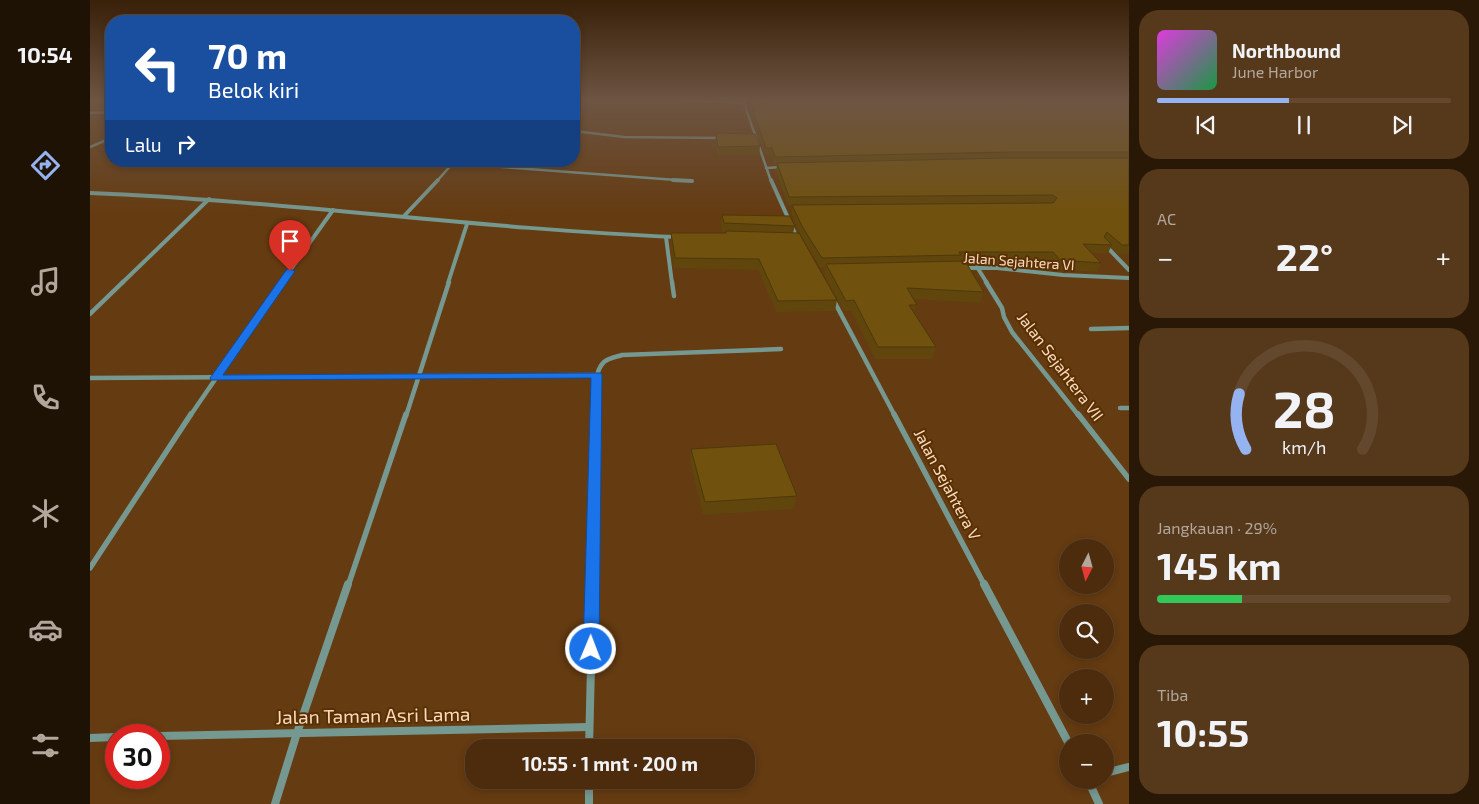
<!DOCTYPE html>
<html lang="id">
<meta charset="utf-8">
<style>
:root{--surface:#4c2c0d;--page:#56381b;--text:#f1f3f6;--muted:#b2a79d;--line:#63482e;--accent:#95b2f1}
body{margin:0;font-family:"Exo 2",sans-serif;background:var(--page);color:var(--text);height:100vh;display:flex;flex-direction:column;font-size:19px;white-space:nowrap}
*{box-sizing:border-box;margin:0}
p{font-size:16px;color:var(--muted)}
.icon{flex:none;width:28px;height:28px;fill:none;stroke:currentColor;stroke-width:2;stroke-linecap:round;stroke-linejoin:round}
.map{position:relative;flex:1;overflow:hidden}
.details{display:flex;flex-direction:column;gap:10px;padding:10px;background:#2a1807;width:350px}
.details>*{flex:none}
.top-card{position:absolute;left:15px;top:15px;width:475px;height:152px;border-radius:20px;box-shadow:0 2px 8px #0003,0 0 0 1px var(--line);background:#1a4fa0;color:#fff;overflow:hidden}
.needle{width:32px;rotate:186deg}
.controls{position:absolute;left:969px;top:539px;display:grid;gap:10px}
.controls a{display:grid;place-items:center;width:55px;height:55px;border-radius:50%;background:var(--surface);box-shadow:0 2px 8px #0003,0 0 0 1px var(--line);font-size:25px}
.speed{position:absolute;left:15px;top:724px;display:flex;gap:10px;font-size:25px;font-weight:700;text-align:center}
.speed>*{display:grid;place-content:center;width:65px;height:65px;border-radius:50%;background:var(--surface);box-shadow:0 2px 8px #0003,0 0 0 1px var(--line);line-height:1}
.speed .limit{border:8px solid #d22;background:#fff;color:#111}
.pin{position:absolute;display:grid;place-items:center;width:42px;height:42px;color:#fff;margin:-51px -21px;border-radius:50% 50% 50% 0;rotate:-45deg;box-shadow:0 0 5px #0007}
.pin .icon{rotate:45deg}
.me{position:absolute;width:55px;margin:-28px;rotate:1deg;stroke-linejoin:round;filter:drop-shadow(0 0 4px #0008)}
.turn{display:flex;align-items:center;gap:18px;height:105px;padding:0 20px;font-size:22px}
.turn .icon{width:65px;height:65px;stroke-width:2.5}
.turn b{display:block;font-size:35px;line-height:42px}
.then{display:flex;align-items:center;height:48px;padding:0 20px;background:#0003;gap:10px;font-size:19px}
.big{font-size:38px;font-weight:700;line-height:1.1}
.details .card{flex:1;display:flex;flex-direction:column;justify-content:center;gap:8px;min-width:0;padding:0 18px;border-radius:20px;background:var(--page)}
.details .dial{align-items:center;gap:0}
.dial svg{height:130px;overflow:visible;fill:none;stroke:var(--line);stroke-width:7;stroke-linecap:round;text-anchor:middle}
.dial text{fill:var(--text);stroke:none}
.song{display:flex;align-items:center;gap:15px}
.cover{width:60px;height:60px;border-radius:8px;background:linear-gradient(135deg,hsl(300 70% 55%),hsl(140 70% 35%))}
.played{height:5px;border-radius:2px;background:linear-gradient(90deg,var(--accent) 45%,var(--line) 45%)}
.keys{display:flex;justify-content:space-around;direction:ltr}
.heat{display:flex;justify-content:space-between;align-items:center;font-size:28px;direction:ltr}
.charge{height:8px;border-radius:4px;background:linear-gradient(90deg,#34c759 29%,var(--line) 0)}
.trip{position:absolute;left:375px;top:739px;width:290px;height:50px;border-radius:20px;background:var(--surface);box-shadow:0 2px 8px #0003,0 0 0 1px var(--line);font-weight:700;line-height:50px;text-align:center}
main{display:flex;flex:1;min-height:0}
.menu{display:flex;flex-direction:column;width:90px;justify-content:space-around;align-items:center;background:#1e1205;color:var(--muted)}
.menu .icon{width:35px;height:35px}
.menu .current{color:var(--accent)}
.menu b{font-size:22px;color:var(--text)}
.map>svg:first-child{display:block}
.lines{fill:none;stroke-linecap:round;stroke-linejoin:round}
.street-far4{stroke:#759891;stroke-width:2.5}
.street-far3{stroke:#759891;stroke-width:4}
.street-far2{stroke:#759891;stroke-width:4.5}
.street-far1{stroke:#759891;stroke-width:5.5}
.street{stroke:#759891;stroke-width:8}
.wall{fill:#60460c}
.building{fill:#70510e;stroke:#4e390a}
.route{fill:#1a73e8;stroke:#114b97}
.labels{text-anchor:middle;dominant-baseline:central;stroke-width:4;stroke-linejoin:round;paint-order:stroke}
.far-street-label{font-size:14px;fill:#fbdac0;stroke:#593002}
.street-label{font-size:16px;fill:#fbdac0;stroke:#593002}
.near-street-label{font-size:19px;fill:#fbdac0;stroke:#593002}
</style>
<main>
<nav class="menu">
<b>10:54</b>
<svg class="icon current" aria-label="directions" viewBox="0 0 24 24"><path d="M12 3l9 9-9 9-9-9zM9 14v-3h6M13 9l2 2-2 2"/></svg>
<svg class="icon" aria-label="music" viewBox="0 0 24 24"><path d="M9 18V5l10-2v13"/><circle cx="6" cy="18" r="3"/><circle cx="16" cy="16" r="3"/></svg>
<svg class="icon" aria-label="phone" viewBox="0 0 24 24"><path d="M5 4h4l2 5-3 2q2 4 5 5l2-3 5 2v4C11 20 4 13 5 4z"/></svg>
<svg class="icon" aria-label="climate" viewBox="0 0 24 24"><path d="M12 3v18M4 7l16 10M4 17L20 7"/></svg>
<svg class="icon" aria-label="car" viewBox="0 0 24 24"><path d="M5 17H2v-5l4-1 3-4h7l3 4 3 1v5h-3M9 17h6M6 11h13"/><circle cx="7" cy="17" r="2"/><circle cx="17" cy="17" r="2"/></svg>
<svg class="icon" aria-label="filters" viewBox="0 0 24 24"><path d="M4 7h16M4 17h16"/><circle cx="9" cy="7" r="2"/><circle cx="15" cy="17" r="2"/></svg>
</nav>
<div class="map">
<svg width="1039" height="804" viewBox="0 0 1039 804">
<rect width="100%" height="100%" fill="#653b11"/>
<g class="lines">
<g class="street-far4">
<polyline points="590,100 654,103"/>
<polyline points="653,100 681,181"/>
<polyline points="0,113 21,112"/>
<polyline points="484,131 534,137 632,138"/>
<polyline points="0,147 21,138"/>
<polyline points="331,161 600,181"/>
<polyline points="676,168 693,167"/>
<polyline points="347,181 363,163"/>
</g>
<g class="street-far3">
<polyline points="583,180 602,181"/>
<polyline points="681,180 707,238"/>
<path d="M0,193C196,201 390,229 586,237"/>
<polyline points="314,216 348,180"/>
<polyline points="576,237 582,283"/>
<polyline points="1016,246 1039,270"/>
<polyline points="887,267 897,283"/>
<polyline points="873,268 907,268 973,275 1039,278"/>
<polyline points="32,283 119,199"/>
<polyline points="191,283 243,210"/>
<polyline points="358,283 377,224"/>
</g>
<g class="street-far2">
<polyline points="582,282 584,296"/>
<polyline points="896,282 912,308 914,317 922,332 989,416"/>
<polyline points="744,301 805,416"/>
<polyline points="0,314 33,282"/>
<polyline points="1001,329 1039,328"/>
<polyline points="0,378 507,375"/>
<polyline points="1030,408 1039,408"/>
<polyline points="100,416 192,282"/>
<polyline points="316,416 359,282"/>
<path d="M506,416C506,401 502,373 514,362C518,358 526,357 532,355L691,349"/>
</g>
<g class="street-far1">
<polyline points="804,414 895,586"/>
<polyline points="988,414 1039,479"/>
<polyline points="0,568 101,414"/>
<polyline points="258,586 316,414"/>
<polyline points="502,586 506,414"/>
</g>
<g class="street">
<polyline points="894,584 978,742"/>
<polyline points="69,736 499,727"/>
<polyline points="0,738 26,737"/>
<polyline points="499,748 503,584"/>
<polyline points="1015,773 1039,767"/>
<polyline points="499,780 499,804"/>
<polyline points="998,780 1009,804"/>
<polyline points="185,804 207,733 258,584"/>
</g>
</g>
<g class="wall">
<polygon points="656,100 1039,100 1039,254 1028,254 1021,247 1018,253 1002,253 1011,263 1007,272 966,269 959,261 869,260 894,292 890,303 823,299 827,305 824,313 846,347 842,359 785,359 761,311 754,311 734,275 736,267 730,267 711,236 701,213 702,205 698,205 686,171 687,165 684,165 681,155 675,155"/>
<polygon points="626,133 670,146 669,155 627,155 625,142"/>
<polygon points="632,215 705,226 703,233 747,300 745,311 686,312 668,270 584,268 581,244 581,233 633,233 631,225"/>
<polygon points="601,449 707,496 704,509 613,515 600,461"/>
</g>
<g class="building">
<polygon points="659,100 1039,100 1039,152 917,152 685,157 682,148 676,148"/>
<polygon points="626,133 665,134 670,146 628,147"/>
<polygon points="918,158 1039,158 1039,245 1032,245 1017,232 1014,237 1022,245 993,244 1011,263 970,260 963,252 869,252 871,255 732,258 713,228 702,205 963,203 967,198 963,195 699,197 687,163"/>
<polygon points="632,215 700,216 705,226 634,223"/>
<polygon points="636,231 709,233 747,300 688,301 669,259 585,258 581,233 636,233"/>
<polygon points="875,261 894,292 817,288 827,305 819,305 846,347 788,347 764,300 756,301 736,264"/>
<polygon points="686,444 707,496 615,502 601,449"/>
</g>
<linearGradient id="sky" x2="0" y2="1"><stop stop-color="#382009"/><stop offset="0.47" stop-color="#6d5543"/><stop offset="1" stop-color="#6d5543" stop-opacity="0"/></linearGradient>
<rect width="1039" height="213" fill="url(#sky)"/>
<polygon class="route" points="197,269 200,269 205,271 133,375 511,373 512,375 509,649 506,654 501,656 495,654 493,649 501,378 121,380 120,378"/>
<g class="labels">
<g class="far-street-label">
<text transform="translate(929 261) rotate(4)">Jalan Sejahtera VI</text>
</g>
<g class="street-label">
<text transform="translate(971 366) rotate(53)">Jalan Sejahtera VII</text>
<text transform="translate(858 484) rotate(62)">Jalan Sejahtera V</text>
</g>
<g class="near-street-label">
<text transform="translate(283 715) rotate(-1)">Jalan Taman Asri Lama</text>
</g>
</g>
</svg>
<div class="controls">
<a><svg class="needle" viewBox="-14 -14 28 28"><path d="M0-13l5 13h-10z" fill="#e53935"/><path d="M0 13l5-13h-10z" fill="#b2a79d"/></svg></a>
<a><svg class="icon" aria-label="search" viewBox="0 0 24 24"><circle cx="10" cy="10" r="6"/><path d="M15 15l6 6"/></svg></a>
<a>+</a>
<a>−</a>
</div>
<div class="speed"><div class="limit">30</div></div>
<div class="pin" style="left:200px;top:271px;background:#d93025"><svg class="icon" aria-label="arrive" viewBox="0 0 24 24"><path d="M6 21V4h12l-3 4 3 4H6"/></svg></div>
<svg class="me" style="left:501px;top:649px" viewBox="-20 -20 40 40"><circle r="17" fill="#1a73e8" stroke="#fff" stroke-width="3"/><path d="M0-11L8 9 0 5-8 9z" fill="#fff"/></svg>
<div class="trip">10:55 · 1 mnt · 200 m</div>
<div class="top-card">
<div class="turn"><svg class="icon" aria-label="left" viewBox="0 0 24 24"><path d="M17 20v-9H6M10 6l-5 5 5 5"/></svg><div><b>70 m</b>Belok kiri</div></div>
<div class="then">Lalu<svg class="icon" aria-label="right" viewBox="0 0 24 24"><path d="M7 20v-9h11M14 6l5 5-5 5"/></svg></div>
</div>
</div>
<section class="details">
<div class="card">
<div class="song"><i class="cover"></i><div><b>Northbound</b><p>June Harbor</p></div></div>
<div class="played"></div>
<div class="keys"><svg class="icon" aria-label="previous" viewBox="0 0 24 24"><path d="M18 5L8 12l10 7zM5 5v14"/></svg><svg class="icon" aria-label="pause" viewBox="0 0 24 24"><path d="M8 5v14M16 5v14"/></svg><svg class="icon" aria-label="next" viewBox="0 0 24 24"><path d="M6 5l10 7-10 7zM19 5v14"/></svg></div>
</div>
<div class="card"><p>AC</p>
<div class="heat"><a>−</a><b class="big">22°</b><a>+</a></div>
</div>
<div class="card dial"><svg viewBox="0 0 100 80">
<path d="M14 69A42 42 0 1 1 86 69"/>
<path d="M14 69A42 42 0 0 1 10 35" stroke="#95b2f1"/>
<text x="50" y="56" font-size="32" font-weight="700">28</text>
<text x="50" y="72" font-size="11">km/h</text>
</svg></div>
<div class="card"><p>Jangkauan · 29%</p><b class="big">145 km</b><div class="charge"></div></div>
<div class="card"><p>Tiba</p><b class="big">10:55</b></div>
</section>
</main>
